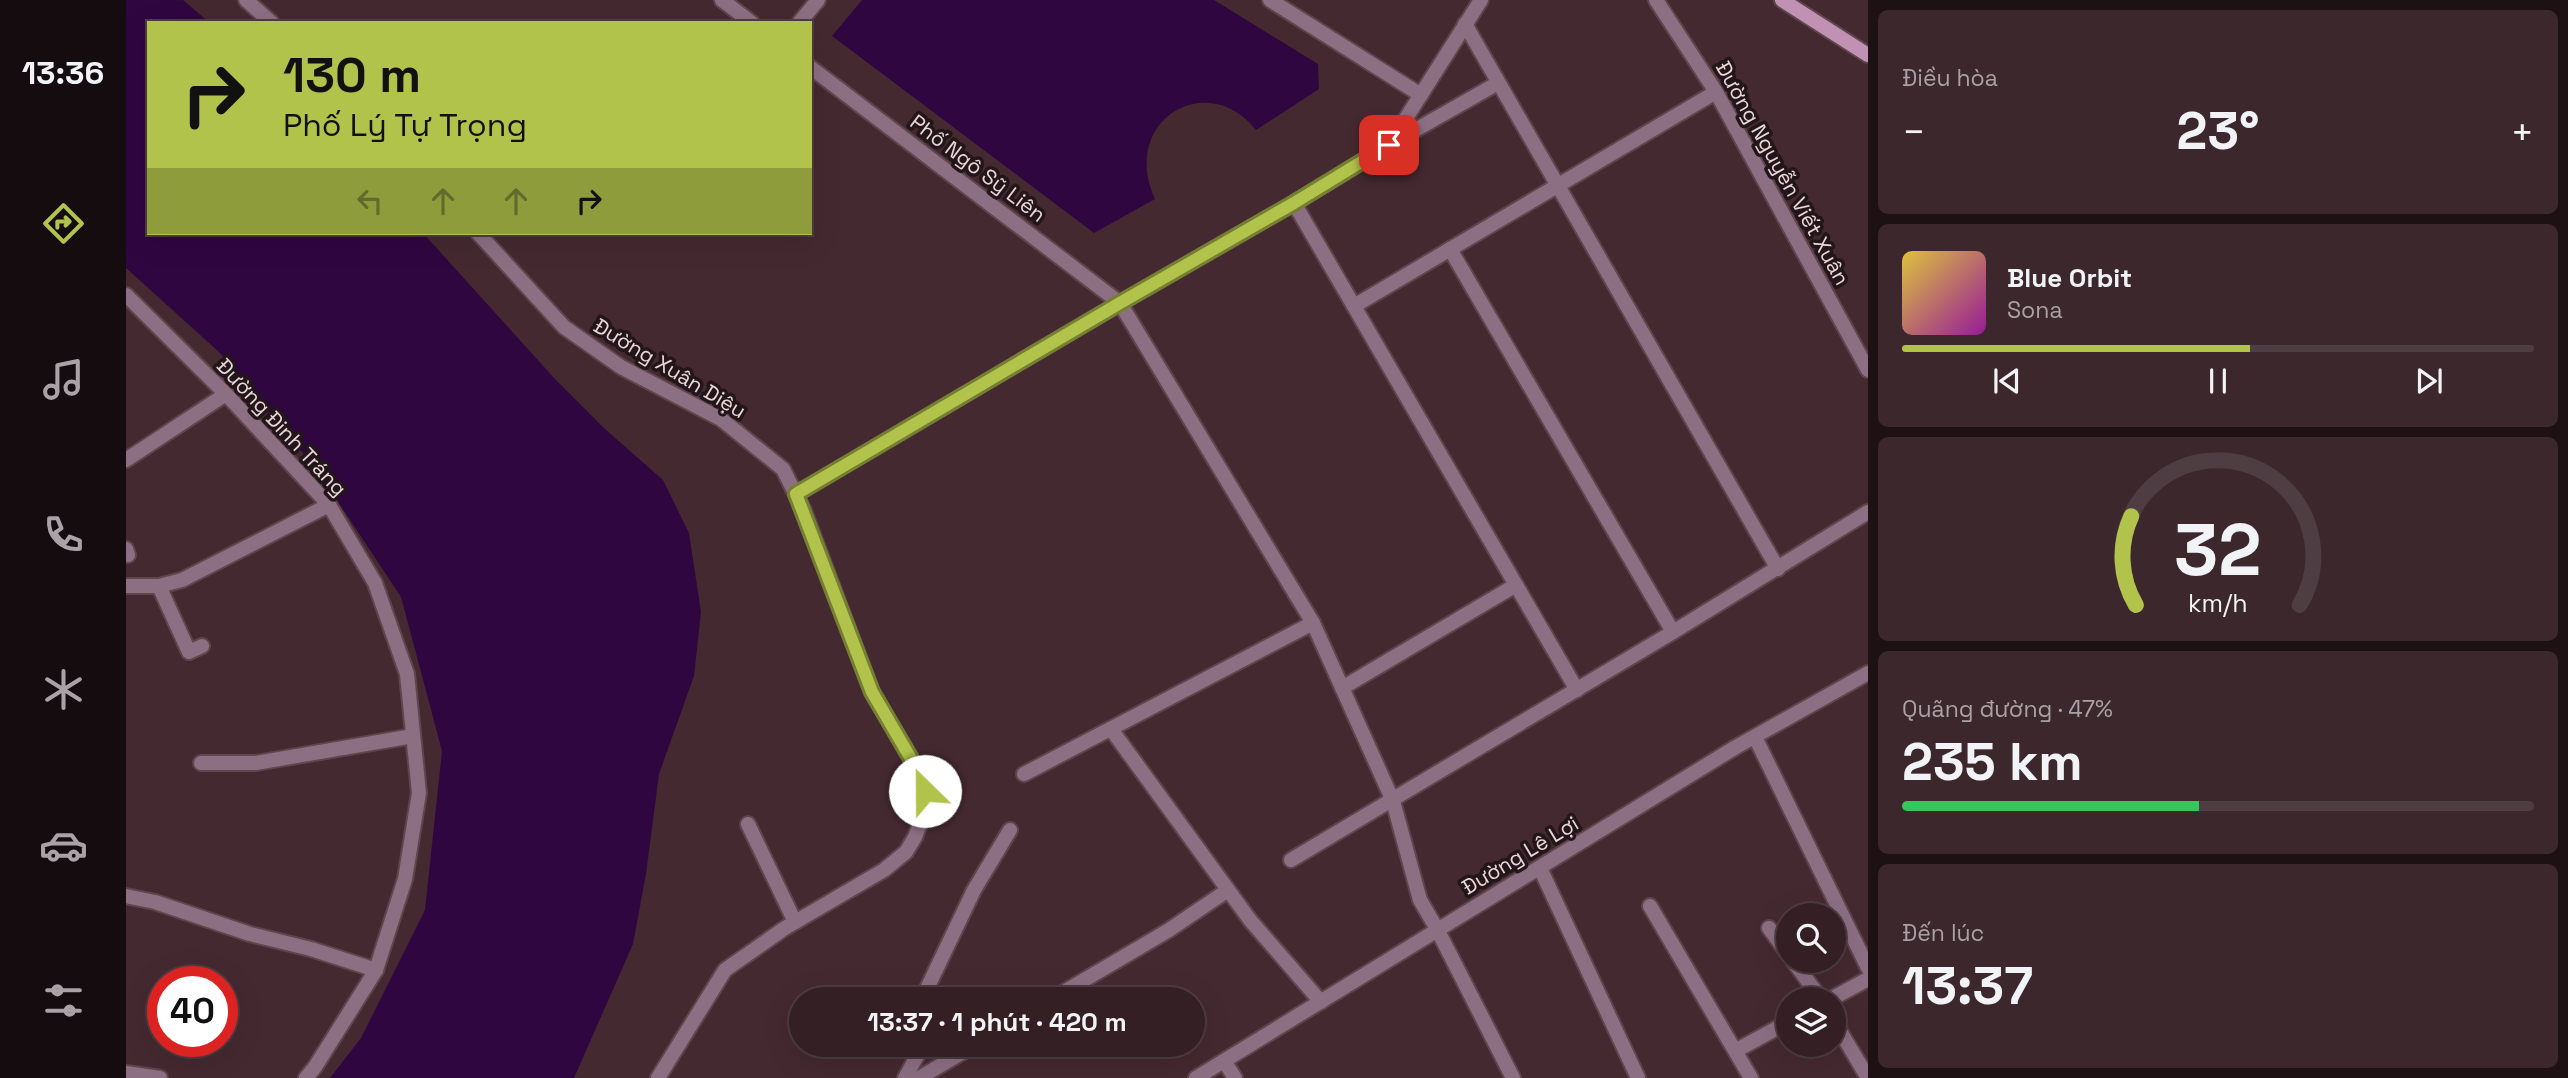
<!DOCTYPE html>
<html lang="vi">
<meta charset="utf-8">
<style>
:root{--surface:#341f25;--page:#3c272d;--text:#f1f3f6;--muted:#a9a2a7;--line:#4e3d42;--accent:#b2c34c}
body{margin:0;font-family:"Space Grotesk",sans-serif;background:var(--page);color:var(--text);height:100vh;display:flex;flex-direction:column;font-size:26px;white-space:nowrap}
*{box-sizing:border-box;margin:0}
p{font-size:23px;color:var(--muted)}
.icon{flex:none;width:38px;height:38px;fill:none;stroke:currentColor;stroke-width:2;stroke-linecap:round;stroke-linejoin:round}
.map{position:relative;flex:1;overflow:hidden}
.side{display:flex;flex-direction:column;gap:10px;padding:10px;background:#1d1114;width:700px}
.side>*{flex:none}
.guide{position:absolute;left:21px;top:21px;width:665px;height:214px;border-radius:0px;box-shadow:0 7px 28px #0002,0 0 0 2px var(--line);background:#b2c34c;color:#111;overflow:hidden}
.fabs{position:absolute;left:1650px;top:903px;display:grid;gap:14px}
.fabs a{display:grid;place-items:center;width:70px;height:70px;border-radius:50%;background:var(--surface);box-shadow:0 7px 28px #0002,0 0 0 2px var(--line);font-size:35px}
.speed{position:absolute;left:21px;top:966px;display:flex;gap:14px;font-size:35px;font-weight:700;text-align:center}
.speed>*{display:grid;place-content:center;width:91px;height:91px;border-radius:50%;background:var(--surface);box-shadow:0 7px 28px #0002,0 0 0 2px var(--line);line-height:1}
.speed .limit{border:10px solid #d22;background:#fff;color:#111}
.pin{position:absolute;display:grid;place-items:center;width:60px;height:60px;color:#fff;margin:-30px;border-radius:14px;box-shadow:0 4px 10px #0006}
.me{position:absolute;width:77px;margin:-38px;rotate:337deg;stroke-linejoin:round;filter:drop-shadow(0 0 5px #0008)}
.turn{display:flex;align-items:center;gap:24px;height:147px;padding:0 21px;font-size:32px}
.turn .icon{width:91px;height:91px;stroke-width:2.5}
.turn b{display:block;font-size:49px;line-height:60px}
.lanes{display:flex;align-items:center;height:66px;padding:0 21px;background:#0003;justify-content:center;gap:35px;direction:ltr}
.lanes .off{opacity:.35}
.big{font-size:52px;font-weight:700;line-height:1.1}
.side .tile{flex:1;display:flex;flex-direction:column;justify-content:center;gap:10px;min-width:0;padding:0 24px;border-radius:10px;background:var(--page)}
.side .dial{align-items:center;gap:0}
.dial svg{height:182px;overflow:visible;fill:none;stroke:var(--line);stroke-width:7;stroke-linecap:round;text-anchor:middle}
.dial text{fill:var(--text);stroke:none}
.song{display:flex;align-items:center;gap:21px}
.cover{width:84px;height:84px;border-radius:10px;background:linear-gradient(135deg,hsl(50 70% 55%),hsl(300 70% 35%))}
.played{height:7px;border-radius:4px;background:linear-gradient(90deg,var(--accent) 55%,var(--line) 55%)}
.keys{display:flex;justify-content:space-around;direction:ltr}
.heat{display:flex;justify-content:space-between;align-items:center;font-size:38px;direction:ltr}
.charge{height:10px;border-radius:5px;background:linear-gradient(90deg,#34c759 47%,var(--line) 0)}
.trip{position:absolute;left:663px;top:987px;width:416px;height:70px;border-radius:35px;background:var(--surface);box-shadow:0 7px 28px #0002,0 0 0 2px var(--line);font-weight:700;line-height:70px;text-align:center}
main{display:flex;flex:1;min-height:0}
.dock{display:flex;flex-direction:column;width:126px;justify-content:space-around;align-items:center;background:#150c0f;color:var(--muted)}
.dock .icon{width:49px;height:49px}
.dock .active{color:var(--accent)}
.dock b{font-size:32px;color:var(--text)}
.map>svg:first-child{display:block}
.water{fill:#300640}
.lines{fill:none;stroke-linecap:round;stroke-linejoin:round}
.minor-casing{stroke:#5f454c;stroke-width:18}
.tertiary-casing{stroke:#5f454c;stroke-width:18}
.secondary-casing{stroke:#5f454c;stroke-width:18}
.minor{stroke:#8d6f84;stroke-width:14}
.tertiary{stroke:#8d6f84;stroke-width:14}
.secondary{stroke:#c091b2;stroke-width:14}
.route-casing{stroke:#747f31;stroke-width:18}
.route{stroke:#b2c34c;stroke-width:12}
.labels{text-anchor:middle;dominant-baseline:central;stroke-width:7;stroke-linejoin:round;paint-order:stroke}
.street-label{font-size:21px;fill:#ead7db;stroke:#23161a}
</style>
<main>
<nav class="dock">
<b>13:36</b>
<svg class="icon active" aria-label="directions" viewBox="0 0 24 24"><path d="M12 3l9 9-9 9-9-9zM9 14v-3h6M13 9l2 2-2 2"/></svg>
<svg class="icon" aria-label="music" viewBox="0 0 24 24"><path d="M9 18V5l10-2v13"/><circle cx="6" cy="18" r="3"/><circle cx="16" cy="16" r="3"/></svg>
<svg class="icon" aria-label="phone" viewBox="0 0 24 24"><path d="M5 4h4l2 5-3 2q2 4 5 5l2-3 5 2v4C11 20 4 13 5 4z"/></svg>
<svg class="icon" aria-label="climate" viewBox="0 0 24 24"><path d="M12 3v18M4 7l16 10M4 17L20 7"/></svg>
<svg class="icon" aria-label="car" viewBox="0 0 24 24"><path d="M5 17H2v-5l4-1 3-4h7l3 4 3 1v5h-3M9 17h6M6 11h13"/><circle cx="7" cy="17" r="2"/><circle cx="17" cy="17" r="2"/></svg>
<svg class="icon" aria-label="filters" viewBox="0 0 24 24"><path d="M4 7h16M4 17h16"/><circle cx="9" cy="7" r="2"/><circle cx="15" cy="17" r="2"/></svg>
</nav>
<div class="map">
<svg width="1742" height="1078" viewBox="0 0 1742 1078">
<rect width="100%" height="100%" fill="#452931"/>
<g class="water">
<polygon points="0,0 57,0 84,23 23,23 23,233 297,233 428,378 479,429 537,480 563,533 575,612 568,676 533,774 520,874 507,944 448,1078 204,1078 235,1038 299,910 316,751 275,597 191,470 94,353 0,268"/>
<path d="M736,0H1088L1192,64L1193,89L1130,130C1081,68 993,121 1029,199L968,233L706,36Z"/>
</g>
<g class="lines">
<defs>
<g id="minor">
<polyline points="596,0 626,23"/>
<polyline points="1144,0 1295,95"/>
<polyline points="673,23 692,0"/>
<polyline points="1339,24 1652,569"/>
<polyline points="684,67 994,303 1187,623 898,774"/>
<polyline points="1263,145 1372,83"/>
<polyline points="1168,203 1451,690"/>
<polyline points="1324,249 1547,632"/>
<polyline points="0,295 100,394 203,505 249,583 281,674 293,793 279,879 250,970 189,1067 180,1078"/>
<polyline points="1228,306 1590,92"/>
<polyline points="0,460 100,394"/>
<polyline points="0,549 2,555"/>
<polyline points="0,586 33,586 56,580 203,505"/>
<polyline points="33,586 63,652 76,646"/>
<polyline points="1187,623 1267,801 1294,900 1311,929 1387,1078"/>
<polyline points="1216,688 1390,585"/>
<polyline points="985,729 1124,920 1195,1002"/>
<polyline points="1629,737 1742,968"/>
<polyline points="75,763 130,763 287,736"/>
<polyline points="622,824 669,922"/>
<polyline points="1165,860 1547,632 1742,512"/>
<polyline points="1414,868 1512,1078"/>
<polyline points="0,896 29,902 124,934 185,949 250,970"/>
<polyline points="1524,906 1625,1078"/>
<polyline points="1643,928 1662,954"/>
<polyline points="1667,961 1695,999"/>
<polyline points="796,999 848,890 884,830"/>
<polyline points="926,999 1043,930 1102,890"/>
<polyline points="1705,999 1742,979"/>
<polyline points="1708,1021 1742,1078"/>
<polyline points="1611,1050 1662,1022"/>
<polyline points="1098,1061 1109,1078"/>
<polyline points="0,1073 34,1078"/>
<polyline points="779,1078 797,1045"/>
<polyline points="793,1078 849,1045"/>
</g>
<g id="tertiary">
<polyline points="120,0 146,23"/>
<polyline points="1530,0 1590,92 1742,370"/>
<polyline points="352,233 438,327 495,367 595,419 657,469 678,511 746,692 784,757 799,791 796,819 789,837 780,852 758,870 659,928 599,970 532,1078"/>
<polyline points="670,494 994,303 1168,203 1263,145 1355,0"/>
<polyline points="1070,1078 1610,747 1742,673"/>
</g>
<polyline id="secondary" points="1656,0 1742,55"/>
</defs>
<use href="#minor" class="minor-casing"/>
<use href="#tertiary" class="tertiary-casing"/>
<use href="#secondary" class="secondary-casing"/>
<use href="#minor" class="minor"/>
<use href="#tertiary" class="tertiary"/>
<use href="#secondary" class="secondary"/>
</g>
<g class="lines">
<defs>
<polyline id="route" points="799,791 784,757 746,692 670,494 994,303 1168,203 1263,145"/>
</defs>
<use href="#route" class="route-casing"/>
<use href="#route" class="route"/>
</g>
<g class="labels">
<g class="street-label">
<text transform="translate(852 168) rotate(37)">Phố Ngô Sỹ Liên</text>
<text transform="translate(1657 173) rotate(61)">Đường Nguyễn Viết Xuân</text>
<text transform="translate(544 368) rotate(31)">Đường Xuân Diệu</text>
<text transform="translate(156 427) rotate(47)">Đường Đinh Tráng</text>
<text transform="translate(1394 855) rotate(-31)">Đường Lê Lợi</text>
</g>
</g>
</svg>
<div class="fabs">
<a><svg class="icon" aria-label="search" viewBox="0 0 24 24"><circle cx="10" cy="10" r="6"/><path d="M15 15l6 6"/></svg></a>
<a><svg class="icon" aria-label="layers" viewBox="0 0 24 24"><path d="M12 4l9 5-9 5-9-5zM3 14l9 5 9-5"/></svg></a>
</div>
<div class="speed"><div class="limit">40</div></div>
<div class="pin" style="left:1263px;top:145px;background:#d93025"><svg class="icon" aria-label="arrive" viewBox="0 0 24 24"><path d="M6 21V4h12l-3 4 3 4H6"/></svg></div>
<svg class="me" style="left:799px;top:791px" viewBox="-20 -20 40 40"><circle r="19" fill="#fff"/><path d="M0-13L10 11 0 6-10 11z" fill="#b2c34c"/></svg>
<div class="trip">13:37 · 1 phút · 420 m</div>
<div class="guide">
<div class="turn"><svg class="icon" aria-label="right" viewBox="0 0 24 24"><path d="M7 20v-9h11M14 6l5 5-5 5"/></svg><div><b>130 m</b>Phố Lý Tự Trọng</div></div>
<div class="lanes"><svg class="icon off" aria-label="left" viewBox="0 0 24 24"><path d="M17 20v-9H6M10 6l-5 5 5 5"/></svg><svg class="icon off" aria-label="ahead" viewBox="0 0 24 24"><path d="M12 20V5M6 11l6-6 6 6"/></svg><svg class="icon off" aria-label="ahead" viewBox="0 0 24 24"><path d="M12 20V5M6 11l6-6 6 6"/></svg><svg class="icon" aria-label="right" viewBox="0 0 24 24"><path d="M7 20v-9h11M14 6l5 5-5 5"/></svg></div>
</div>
</div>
<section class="side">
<div class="tile"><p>Điều hòa</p>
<div class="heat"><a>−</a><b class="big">23°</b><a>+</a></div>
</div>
<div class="tile">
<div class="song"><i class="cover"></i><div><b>Blue Orbit</b><p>Sona</p></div></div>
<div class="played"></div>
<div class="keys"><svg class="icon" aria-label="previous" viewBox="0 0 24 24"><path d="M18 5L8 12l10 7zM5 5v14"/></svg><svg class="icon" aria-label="pause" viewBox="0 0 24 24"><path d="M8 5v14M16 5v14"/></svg><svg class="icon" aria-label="next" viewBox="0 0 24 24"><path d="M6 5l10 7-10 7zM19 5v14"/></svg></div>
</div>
<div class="tile dial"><svg viewBox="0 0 100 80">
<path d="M14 69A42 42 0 1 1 86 69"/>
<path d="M14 69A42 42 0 0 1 12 30" stroke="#b2c34c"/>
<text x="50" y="56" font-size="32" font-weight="700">32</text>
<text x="50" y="72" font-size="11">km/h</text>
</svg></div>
<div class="tile"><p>Quãng đường · 47%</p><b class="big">235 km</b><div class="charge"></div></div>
<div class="tile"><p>Đến lúc</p><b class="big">13:37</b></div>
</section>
</main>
